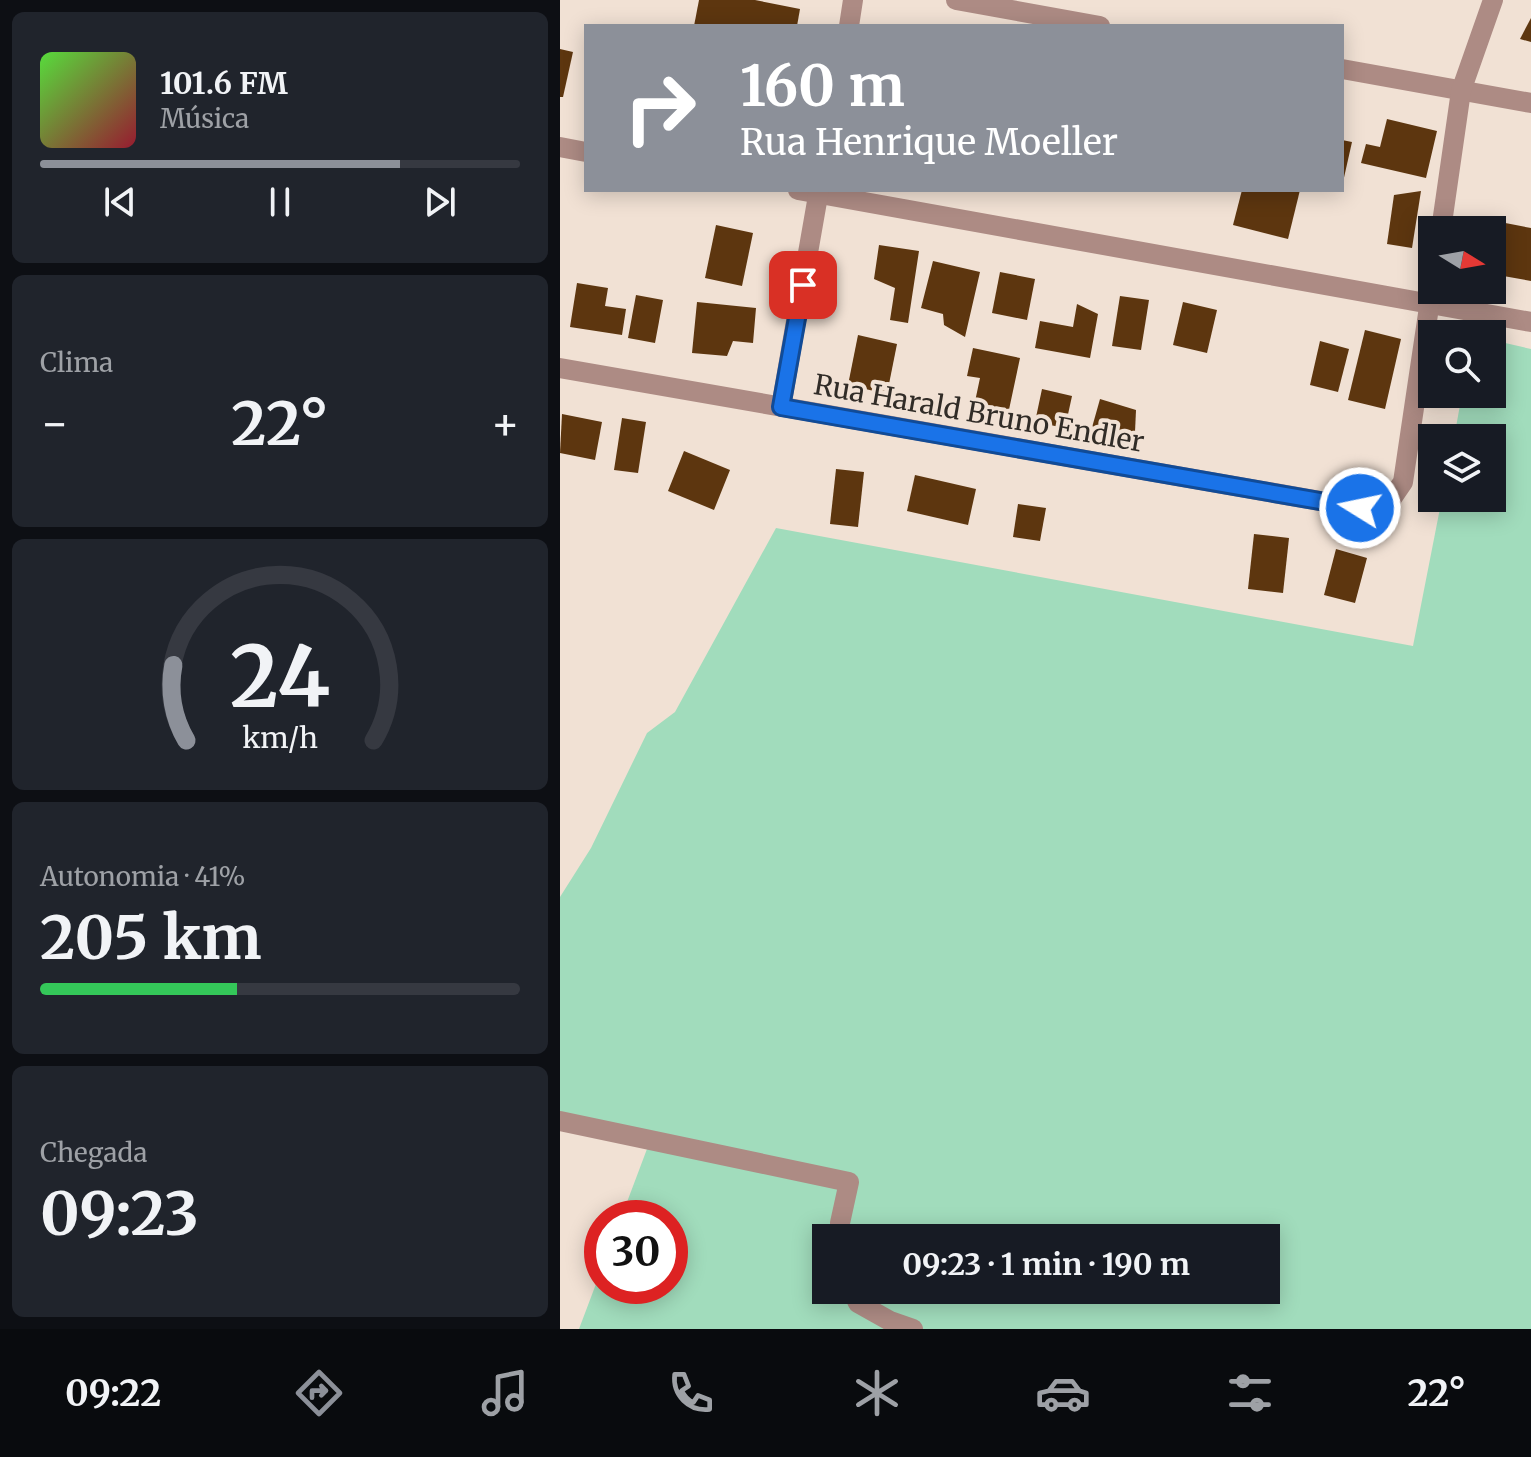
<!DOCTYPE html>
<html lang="pt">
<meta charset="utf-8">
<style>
:root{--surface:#171b24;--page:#20242c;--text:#f1f3f6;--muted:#9ea1a6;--line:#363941;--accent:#8c9099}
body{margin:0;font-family:Merriweather,serif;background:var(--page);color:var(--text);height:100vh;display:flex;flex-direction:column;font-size:30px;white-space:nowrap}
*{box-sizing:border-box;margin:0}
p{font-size:26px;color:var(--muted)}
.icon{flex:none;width:44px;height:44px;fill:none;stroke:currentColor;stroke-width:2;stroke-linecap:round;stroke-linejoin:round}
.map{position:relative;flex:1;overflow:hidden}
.details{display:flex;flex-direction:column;gap:12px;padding:12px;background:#0d0f14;width:560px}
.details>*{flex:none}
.top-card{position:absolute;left:24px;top:24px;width:760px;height:168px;border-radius:0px;box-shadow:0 4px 20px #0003;background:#8c9099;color:#fff;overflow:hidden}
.needle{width:52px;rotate:101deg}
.tools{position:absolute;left:858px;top:216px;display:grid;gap:16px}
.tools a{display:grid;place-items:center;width:88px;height:88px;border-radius:0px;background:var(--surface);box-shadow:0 4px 20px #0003;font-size:40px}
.speed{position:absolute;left:24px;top:1200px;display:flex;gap:16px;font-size:40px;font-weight:700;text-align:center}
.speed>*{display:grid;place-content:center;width:104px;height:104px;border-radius:50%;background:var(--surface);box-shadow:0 4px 20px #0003;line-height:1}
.speed .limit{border:12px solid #d22;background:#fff;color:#111}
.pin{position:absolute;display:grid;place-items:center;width:68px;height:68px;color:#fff;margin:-34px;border-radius:16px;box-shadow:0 4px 12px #0006}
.me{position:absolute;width:88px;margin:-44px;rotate:280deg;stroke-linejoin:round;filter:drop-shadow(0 0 6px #0008)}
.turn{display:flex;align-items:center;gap:28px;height:168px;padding:0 24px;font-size:36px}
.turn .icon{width:104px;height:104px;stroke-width:2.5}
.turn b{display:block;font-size:56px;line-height:68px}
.big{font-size:60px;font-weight:700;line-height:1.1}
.details .card{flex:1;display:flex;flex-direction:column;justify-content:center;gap:12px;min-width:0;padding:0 28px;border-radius:12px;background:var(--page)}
.details .dial{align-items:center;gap:0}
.dial svg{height:208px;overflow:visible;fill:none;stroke:var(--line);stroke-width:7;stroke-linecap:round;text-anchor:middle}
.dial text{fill:var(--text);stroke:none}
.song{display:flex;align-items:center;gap:24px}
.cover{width:96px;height:96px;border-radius:12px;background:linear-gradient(135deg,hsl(110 70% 55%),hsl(350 70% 35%))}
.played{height:8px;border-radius:4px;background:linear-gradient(90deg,var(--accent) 75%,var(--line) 75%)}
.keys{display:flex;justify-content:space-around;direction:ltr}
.heat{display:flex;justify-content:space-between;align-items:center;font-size:44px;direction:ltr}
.charge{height:12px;border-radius:6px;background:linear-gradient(90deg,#34c759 41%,var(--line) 0)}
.trip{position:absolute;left:252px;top:1224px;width:468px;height:80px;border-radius:0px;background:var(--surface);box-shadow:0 4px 20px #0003;font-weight:700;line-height:80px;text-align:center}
.tabs{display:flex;height:128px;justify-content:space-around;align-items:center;background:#090b0e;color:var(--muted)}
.tabs .icon{width:56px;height:56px}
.tabs .on{color:var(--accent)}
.tabs b{font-size:36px;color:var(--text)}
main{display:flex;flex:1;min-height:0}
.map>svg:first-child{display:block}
.green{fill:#a1dcbc;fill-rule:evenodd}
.building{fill:#5d360f}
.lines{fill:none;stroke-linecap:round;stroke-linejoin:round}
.street{stroke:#ad8b84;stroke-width:20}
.route-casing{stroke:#114b97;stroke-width:20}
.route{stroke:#1a73e8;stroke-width:14}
.labels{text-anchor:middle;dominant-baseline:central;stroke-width:8;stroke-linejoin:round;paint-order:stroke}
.street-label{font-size:28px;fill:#312c27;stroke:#f1e1d4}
</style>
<main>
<section class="details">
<div class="card">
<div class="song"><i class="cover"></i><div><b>101.6 FM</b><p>Música</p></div></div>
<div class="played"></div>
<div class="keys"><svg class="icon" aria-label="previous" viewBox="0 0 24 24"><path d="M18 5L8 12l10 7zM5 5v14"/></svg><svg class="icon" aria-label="pause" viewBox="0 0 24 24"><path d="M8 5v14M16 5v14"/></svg><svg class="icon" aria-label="next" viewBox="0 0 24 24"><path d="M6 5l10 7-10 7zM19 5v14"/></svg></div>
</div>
<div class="card"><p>Clima</p>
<div class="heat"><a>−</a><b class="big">22°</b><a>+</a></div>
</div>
<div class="card dial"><svg viewBox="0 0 100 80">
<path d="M14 69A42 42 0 1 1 86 69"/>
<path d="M14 69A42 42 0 0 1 9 40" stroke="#8c9099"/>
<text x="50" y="56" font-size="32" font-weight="700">24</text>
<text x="50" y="72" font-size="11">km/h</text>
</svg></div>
<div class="card"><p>Autonomia · 41%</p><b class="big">205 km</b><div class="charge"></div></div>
<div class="card"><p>Chegada</p><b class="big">09:23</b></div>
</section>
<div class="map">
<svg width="971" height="1329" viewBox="0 0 971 1329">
<rect width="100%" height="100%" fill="#f1e1d4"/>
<path class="green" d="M932,340L971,349V1329H19L42,1268V1286H110V1218H61L90,1141L0,1120V897L31,848L87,733L115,712L216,528L853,646L882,498H932V438H894L902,394H932ZM266,1238H706V1290H266Z"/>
<g class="building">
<polygon points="139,0 195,0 240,9 237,26 134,26"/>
<polygon points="971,18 971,42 960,39"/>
<polygon points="0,49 13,52 3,97 0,97"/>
<polygon points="827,119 877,131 866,178 801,163 806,144 820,147"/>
<polygon points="782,140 792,142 783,182 782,181"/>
<polygon points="682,190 740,190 728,239 673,225"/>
<polygon points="861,191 852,248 827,244 834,195"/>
<polygon points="935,221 971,228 971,281 932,274"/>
<polygon points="156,225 193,233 182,286 145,278"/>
<polygon points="319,245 359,251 348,323 330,320 335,288 314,279"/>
<polygon points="373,261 420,272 405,337 384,325 383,314 361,308"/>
<polygon points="440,272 475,279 467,320 432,313"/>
<polygon points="17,283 48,288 45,306 66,309 62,335 10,327"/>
<polygon points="76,295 103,300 95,343 68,338"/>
<polygon points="560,296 589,300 581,350 552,346"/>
<polygon points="137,302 196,308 193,343 173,341 167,356 132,353"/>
<polygon points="623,302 657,310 647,353 613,345"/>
<polygon points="517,304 538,314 530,358 475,348 480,321 513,327"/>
<polygon points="805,330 841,339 825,409 788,400"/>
<polygon points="298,335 337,344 327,394 288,385"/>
<polygon points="760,341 789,349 778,392 750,385"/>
<polygon points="413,348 460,358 447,419 413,411 420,378 407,376"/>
<polygon points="482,389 512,396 505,428 475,422"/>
<polygon points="540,399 576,410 575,432 531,431"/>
<polygon points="2,414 42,422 35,460 0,453"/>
<polygon points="62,418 86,422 78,473 54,470"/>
<polygon points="124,451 170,470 154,510 108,491"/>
<polygon points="276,469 304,472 298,527 270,524"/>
<polygon points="355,475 416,489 408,525 347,511"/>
<polygon points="458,504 486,508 480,541 453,537"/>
<polygon points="694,534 729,538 723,593 688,589"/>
<polygon points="776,549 807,558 795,603 764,595"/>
</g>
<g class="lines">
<g class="street">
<polyline points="396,0 540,26"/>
<polyline points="289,26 293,0"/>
<polyline points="782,69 971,103"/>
<polyline points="0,147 26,152"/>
<polyline points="238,190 971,322"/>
<polyline points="881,230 901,91 933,0"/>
<polyline points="0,368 800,508 828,504 843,482 872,287"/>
<polyline points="221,407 259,190"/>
<polyline points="0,1121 289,1182 280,1223 281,1238"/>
<polyline points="292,1290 298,1303 330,1321 353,1329"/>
</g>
</g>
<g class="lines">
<defs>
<polyline id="route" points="243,285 221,407 800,508"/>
</defs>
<use href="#route" class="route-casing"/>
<use href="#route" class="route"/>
</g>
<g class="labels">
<g class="street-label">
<text transform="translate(419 413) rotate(10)">Rua Harald Bruno Endler</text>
</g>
</g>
</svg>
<div class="tools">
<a><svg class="needle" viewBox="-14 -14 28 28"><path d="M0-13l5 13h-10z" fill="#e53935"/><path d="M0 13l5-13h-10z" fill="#9ea1a6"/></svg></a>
<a><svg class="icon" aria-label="search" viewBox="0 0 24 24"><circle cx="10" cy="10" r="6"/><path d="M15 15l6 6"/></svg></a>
<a><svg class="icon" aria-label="layers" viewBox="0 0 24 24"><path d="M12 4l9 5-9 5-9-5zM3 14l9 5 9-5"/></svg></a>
</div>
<div class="speed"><div class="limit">30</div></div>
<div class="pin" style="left:243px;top:285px;background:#d93025"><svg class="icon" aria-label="arrive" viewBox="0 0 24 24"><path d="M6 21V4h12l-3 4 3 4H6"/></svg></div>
<svg class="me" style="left:800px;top:508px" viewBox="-20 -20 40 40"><circle r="17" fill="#1a73e8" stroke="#fff" stroke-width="3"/><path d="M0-11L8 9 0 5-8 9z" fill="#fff"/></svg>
<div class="trip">09:23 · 1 min · 190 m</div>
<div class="top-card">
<div class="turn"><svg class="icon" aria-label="right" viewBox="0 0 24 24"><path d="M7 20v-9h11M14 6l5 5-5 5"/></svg><div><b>160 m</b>Rua Henrique Moeller</div></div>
</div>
</div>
</main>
<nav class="tabs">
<b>09:22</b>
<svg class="icon on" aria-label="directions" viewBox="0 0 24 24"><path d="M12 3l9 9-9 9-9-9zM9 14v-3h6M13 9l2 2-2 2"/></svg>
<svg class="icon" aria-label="music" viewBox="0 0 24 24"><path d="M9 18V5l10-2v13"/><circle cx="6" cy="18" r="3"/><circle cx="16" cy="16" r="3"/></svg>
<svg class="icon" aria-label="phone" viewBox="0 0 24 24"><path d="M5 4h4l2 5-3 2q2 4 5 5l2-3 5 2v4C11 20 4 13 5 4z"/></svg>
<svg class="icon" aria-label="climate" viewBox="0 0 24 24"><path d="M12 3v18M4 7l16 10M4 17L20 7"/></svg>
<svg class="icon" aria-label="car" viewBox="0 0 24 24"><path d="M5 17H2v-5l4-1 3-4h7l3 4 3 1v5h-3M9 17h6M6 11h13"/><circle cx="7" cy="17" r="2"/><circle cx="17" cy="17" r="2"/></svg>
<svg class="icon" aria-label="filters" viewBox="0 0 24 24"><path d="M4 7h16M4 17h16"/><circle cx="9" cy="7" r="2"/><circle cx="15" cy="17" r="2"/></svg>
<b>22°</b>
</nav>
